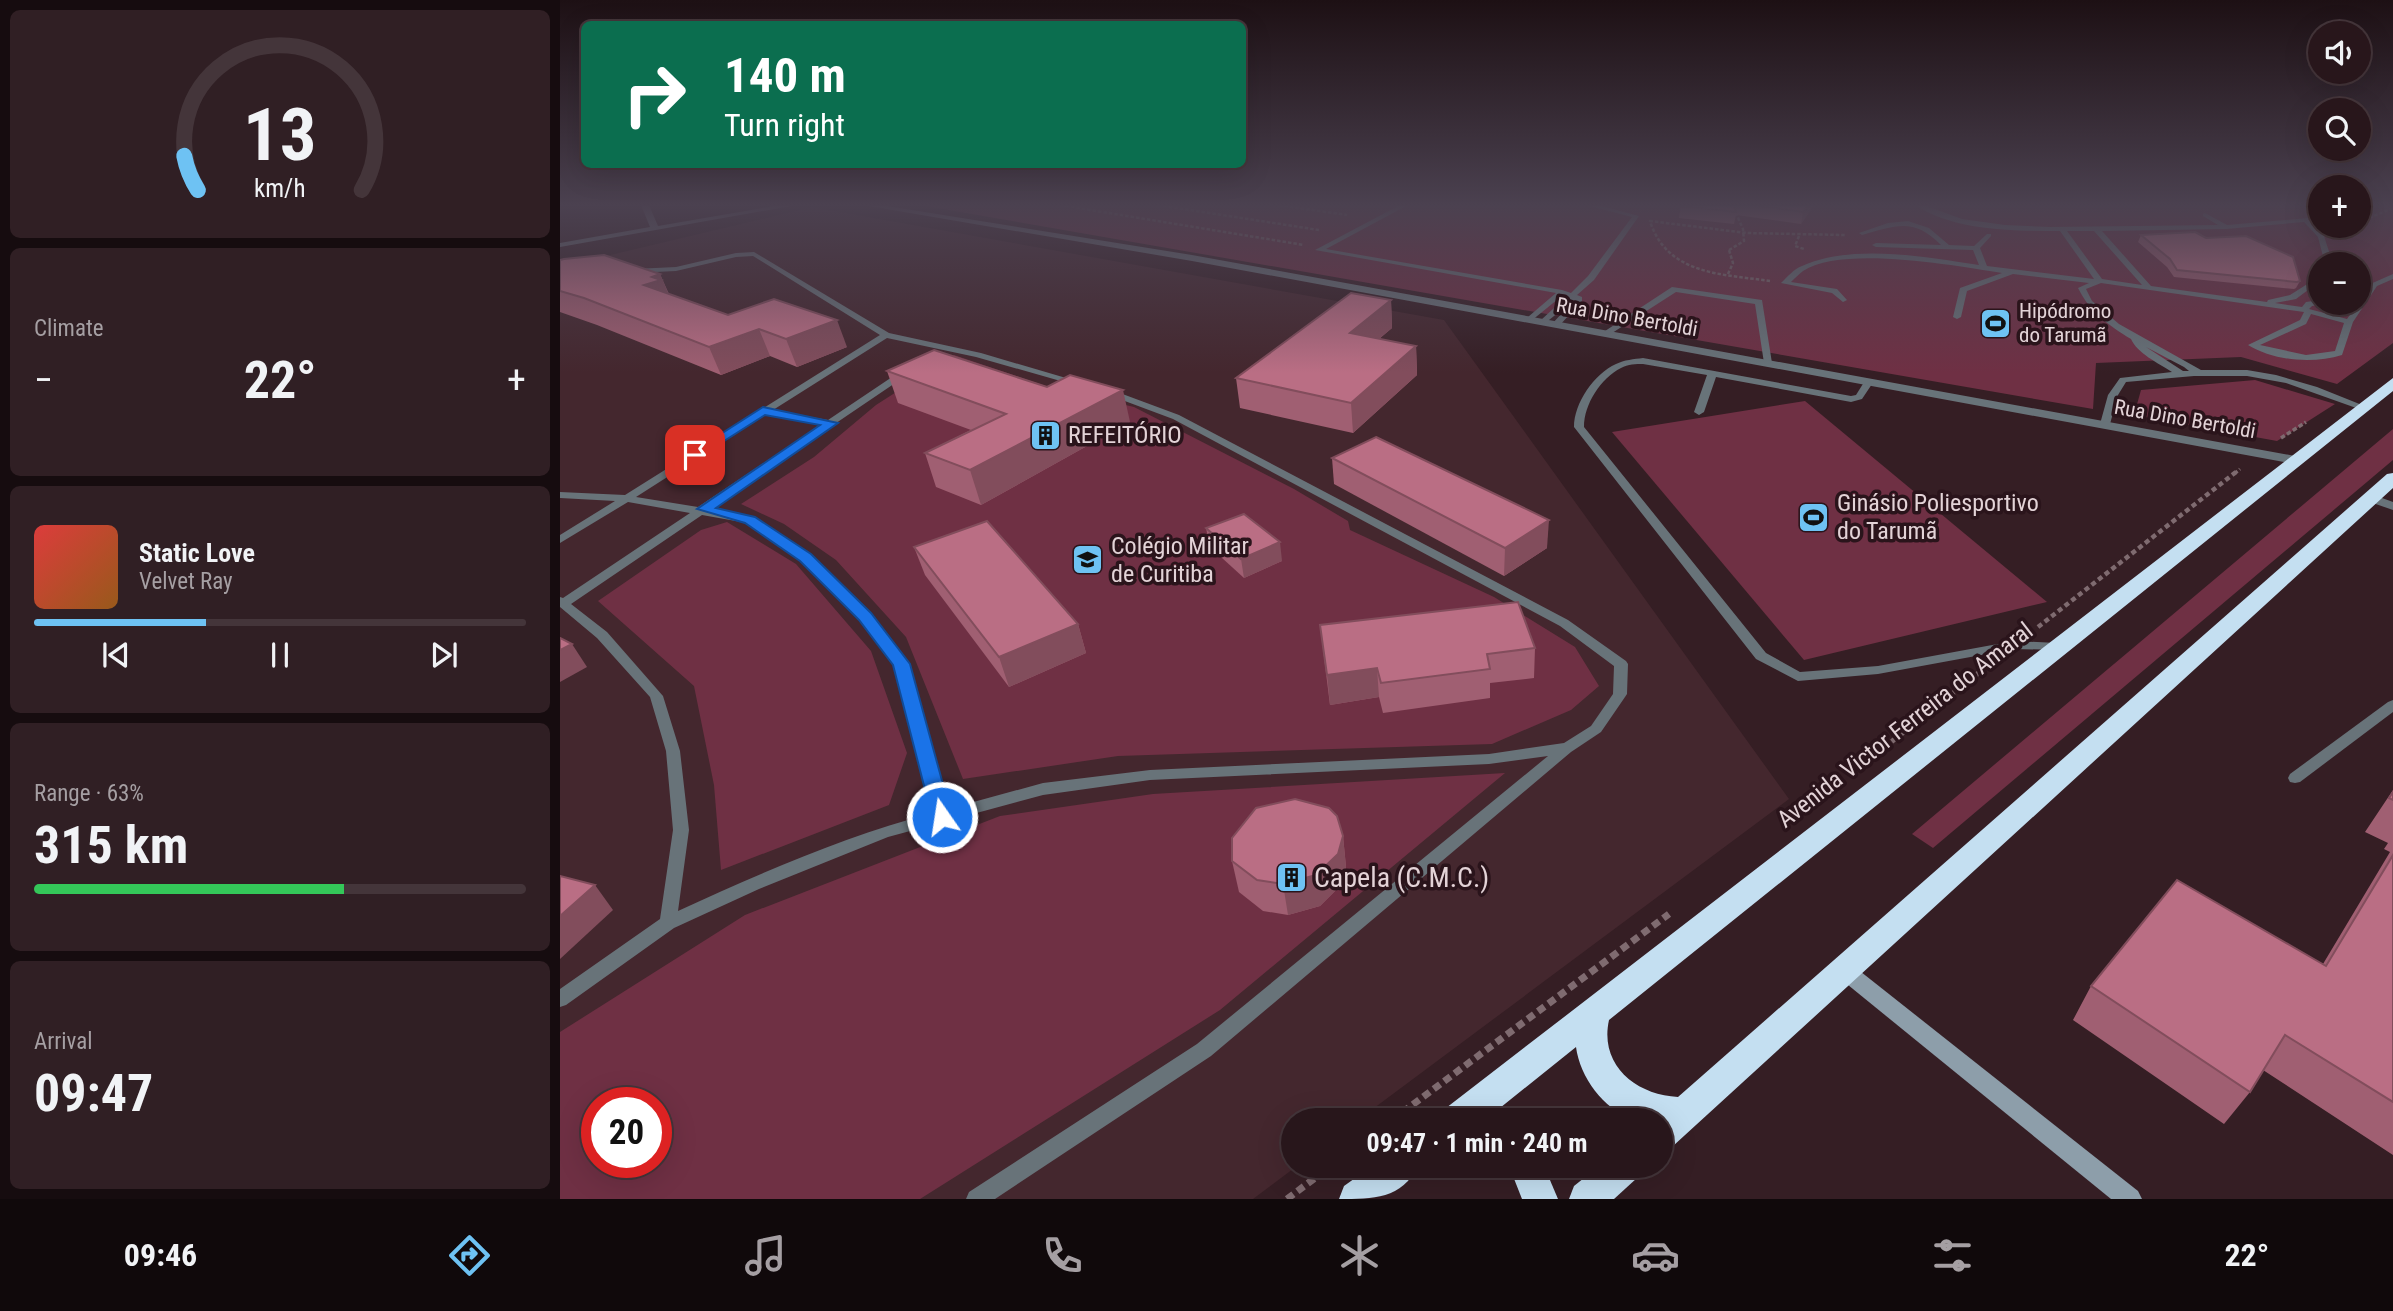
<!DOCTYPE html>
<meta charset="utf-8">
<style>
:root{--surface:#28161b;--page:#301f24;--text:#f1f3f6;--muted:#a59fa3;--line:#44353a;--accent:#6ec2f3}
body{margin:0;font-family:"Roboto Condensed",sans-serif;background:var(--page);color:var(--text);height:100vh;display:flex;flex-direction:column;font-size:26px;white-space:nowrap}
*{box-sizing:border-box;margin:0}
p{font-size:23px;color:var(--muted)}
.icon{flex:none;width:38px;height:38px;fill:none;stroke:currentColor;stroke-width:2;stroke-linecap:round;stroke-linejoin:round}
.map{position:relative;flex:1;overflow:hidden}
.sheet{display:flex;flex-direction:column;gap:10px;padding:10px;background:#160c0f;width:560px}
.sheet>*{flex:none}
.guide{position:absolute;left:21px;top:21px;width:665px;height:147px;border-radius:10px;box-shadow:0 7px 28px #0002,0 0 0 2px var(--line);background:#0b6e4f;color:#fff;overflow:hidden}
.tools{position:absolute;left:1748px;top:21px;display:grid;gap:14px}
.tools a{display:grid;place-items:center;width:63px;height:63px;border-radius:50%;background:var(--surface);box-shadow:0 7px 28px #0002,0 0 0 2px var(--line);font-size:35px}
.speed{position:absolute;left:21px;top:1087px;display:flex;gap:14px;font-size:35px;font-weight:700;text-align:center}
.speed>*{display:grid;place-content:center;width:91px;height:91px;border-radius:50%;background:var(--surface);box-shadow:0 7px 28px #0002,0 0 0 2px var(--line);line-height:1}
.speed .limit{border:10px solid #d22;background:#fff;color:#111}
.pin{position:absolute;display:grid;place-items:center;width:60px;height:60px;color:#fff;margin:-30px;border-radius:14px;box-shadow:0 4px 10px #0006}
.me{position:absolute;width:77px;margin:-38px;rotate:347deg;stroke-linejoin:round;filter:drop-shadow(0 0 5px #0008)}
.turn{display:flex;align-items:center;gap:24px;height:147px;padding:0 28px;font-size:32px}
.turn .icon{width:91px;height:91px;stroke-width:2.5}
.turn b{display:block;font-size:49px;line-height:60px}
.big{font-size:52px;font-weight:700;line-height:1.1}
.sheet .widget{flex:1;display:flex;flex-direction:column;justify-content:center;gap:10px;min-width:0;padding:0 24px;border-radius:10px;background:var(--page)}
.sheet .dial{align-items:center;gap:0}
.dial svg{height:182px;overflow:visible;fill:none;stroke:var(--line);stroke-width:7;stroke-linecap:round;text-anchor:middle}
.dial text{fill:var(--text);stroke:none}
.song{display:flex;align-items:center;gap:21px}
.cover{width:84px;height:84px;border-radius:10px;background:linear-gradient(135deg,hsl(0 70% 55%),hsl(30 70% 35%))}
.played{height:7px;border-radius:4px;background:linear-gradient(90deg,var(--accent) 35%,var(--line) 35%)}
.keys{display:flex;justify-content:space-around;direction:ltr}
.heat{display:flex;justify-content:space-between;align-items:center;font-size:38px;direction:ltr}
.charge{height:10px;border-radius:5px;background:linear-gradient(90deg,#34c759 63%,var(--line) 0)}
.trip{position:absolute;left:721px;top:1108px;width:392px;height:70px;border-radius:35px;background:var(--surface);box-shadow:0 7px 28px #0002,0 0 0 2px var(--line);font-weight:700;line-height:70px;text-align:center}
.dock{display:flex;height:112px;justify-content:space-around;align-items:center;background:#10090b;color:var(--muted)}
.dock .icon{width:49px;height:49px}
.dock .current{color:var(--accent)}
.dock b{font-size:32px;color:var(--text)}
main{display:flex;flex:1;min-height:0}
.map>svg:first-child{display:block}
.built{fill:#44272e;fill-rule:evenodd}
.green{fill:#6f3044;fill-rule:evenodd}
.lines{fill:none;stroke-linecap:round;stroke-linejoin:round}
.path-far4{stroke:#7f6b70;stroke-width:2.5;stroke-dasharray:3.5 2;stroke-linecap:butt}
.path-far3{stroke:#7f6b70;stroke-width:3.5;stroke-dasharray:4.5 2.5;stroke-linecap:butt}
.path-far2{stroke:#7f6b70;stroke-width:4.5;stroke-dasharray:5 3.5;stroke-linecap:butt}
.path-far1{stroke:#7f6b70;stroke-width:5;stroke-dasharray:6 4.5;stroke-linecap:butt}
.path{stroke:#7f6b70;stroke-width:7;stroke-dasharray:8 5;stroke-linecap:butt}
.lane{fill:#687379;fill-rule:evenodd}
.street{fill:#687379;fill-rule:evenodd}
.secondary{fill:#8d9eaa;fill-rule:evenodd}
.highway{fill:#c4dff1;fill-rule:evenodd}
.path-bridge{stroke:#7f6b70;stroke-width:2.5;stroke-dasharray:3.5 2;stroke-linecap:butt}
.wall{fill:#a05f72}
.shaded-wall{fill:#824d5c}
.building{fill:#ba6e84;stroke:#824d5c;stroke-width:2}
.route{fill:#1a73e8;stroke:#114b97;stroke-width:2}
.labels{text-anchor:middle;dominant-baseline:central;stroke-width:7;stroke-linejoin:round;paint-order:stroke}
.far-poi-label{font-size:21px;fill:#e3d3d7;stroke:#2a141b;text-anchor:start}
.far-street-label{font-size:21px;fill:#e3d3d7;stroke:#2a141b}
.poi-label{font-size:24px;fill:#e3d3d7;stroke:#2a141b;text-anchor:start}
.street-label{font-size:24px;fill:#e3d3d7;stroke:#2a141b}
.near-poi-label{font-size:28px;fill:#e3d3d7;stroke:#2a141b;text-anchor:start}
</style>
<main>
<section class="sheet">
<div class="widget dial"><svg viewBox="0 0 100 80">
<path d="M14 69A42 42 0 1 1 86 69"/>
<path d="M14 69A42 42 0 0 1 8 54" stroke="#6ec2f3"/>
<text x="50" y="56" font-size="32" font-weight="700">13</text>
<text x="50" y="72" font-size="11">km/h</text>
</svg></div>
<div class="widget"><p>Climate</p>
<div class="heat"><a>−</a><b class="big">22°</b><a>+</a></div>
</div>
<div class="widget">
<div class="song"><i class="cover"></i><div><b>Static Love</b><p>Velvet Ray</p></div></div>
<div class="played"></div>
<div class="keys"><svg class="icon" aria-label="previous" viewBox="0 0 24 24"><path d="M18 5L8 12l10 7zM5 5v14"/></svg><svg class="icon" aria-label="pause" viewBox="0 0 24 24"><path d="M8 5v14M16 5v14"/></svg><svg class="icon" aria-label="next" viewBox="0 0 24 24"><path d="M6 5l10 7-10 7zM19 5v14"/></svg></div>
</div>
<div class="widget"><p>Range · 63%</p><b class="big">315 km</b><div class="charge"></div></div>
<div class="widget"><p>Arrival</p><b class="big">09:47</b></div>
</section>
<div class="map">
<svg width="1833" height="1199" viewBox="0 0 1833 1199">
<rect width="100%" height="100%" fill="#351e24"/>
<path class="built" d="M252,207L884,320L1229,799L798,1120H733V1166H737L693,1199H0V267ZM37,1102H96V1162H37Z"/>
<g class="green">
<path d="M360,205H1760V226H1799V205H1833V343L1777,384L1681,357L1536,363L1533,409ZM1760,264H1799V303H1760Z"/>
<polygon points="394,355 489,387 574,407 734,489 788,521 790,530 934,597 1015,647 1039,686 1011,710 932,744 558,756 403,779 346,637 276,560 224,524 181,504 254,457 316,405"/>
<polygon points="1695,380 1775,404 1717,441 1574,415 1581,390"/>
<polygon points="1245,401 1487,602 1244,660 1052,432"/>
<polygon points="1833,429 1833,460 1373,848 1352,834"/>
<polygon points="167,522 236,564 311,651 347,753 329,805 161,870 154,785 134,686 38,601 141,530"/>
<path d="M945,773L660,1010L360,1199H0V1032L185,915L440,816L593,794ZM37,1102H96V1162H37Z"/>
</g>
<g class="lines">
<g class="path-far4">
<polyline points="500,205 744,245"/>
<polyline points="598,205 759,230"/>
<polyline points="719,205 787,215"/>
<polyline points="1799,222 1833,208"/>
<polyline points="1777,230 1789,226"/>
<polyline points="1239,236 1235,246 1244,249"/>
<polyline points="1168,274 1173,263 1169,250"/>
<path d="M1210,281C1162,274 1107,275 1090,221L1187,233L1285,235"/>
</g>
<g class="path-far3">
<polyline points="1721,438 1746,422"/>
<polyline points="1674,474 1680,469"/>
</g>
<polyline class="path-far2" points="1478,627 1676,472"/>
<polyline class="path-far1" points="1307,761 1421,671"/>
<g class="path">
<polyline points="832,1120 1109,914"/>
<polyline points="727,1199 771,1166"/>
</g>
<g class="lane">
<polygon points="840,205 848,205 766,249 1002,290 1011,293 1028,276 1072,217 1026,205 1038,205 1079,216 1034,280 1017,295 1022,297 1022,301 999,326 996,326 992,324 1014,300 984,324 981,324 981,320 1006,297 1003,295 971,321 968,321 968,317 996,293 755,250"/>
<path d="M1355,205H1364L1402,219L1445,225L1490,227L1658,225L1643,216V214L1645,213L1667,225L1760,217V221L1751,222L1764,236L1773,264H1765L1758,237L1744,222L1666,229L1542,231L1591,286L1707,302L1708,300L1730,295L1760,276V281L1736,299L1715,303L1742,307L1746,302L1760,300L1763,304L1752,306L1749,309L1787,319L1807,291L1799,294V289L1833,274V279L1817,286L1793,322L1782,355C1753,364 1714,361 1688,345L1740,320L1744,312L1541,283L1526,289L1532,301L1559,324L1641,370H1687L1716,375L1757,387L1807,407L1802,410L1799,409L1726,383L1687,376H1634L1566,382L1558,395L1550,424L1545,427L1540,424L1548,395L1560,378L1612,372C1598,363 1577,353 1571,339C1548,325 1530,312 1518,288L1529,283L1453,274L1407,291L1401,317L1397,319L1393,317L1400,288L1442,273C1396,266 1283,245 1243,271C1239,274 1235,278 1231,282L1277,289L1287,300L1283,302L1272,293L1221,283C1227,277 1234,269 1242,266C1293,243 1366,257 1419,265L1413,250L1316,247L1312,245L1316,243L1381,245C1353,217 1336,226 1302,235L1299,233L1328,223L1348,221L1369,228L1389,245L1414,246L1427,234H1431V236L1420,248L1427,266L1534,279L1500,231C1453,231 1395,231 1355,205ZM1507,231H1534L1582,285L1542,279ZM1751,314L1784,323L1775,351L1746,355L1700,345L1746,324ZM1586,347L1624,367L1629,371H1623Z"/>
<path d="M194,252L329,333L421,353L523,383L518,386L416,357L327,338L213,410L268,420L341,371H347V375L149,509L194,518L250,555L309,613L348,664L388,809L483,783L590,770L929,754L1004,743L1031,726L1053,694L1054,666L1000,626L613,419L546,394L544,392L549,389L619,415L1008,620L1066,661L1068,664L1067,694L1065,697L1041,732L1011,752L651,1056L435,1199H406L409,1192L637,1044L988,756L929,764L590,780L483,795L328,837L199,889L114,928L6,1005L0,1007V989L100,919L113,830L106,751L90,697L37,638L0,607V597L3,598L130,513L68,502L0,543V535L55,501L0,498V492L65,495L320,335L193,256L176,257L116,271L74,273L70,271L74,269L116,267L176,253ZM206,414L262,424L138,507L76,497ZM142,515L187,523L242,559L301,619L335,665L373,813C285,836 201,873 118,911L129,830L120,751L103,696L47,632L11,604Z"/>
<polygon points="1112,287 1202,300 1212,363 1211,365 1204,363 1195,304 1116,292 1049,335 1042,333"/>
<path d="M1083,358L1291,396L1296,395L1306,379H1312L1314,381L1302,399L1291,402L1156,377L1144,412L1139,415L1134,412L1147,375L1083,364C1076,364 1068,364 1061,368C1041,378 1024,404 1024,427L1206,653L1240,672L1318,666L1454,641L1498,643L1503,644L1504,647L1503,650L1454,649L1318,674L1238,681L1196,659L1014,427C1014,403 1034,374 1056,364C1064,360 1074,359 1083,358Z"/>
<polygon points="1833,700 1833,712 1740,782 1735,783 1730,782 1728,778 1730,774 1828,702"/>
</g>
<g class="street">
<polygon points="81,205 89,205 98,226 220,205 237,205 0,247 0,243 90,227"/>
<polygon points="303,205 321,205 632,255 1735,456 1741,460 1735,464 632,261"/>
<polygon points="1811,494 1833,502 1833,510 1807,501 1805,498 1807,495"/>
</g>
<polygon class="secondary" points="1284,961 1291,964 1578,1191 1582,1199 1551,1199 1277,976 1274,970 1277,964"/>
<g class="highway">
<path d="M1833,378V391L1049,1020C1039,1065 1076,1095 1118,1097L1827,474L1833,473V488L1113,1146L1101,1151V1120C1092,1120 1081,1122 1073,1119C1043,1109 1020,1077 1016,1047L925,1120H881L886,1108Z"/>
<path d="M812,1166H858C842,1199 813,1199 779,1199L784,1186Z"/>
<polygon points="949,1166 984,1166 998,1199 962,1199"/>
<polygon points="1039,1166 1083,1166 1077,1178 1054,1199 1009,1199 1014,1186"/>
</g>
<polyline class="path-bridge" points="1169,250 1184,241 1183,229 1175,211"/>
</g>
<g class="wall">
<polygon points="1121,205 1254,205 1241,224 1176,215 1174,224 1119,218"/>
<polygon points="1581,235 1646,238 1740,281 1736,288 1734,289 1614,277 1607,267 1578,242"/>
<polygon points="0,260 100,274 109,294 168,315 287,347 237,367 210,356 161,375 37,325 0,312"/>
<polygon points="831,300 832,328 819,339 856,346 857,375 793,433 680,408 676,378"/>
<polygon points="327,371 570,422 421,505 376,487 365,453 411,430 338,403"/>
<polygon points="772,458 987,548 944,576 774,484"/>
<polygon points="646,528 722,561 684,578 650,547"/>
<polygon points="354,547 518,624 526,653 449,687 365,575"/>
<polygon points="760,625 975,648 974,678 930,683 930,698 823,713 819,697 770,705"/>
<polygon points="1833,790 1833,1155 1703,1070 1690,1092 1664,1124 1513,1020 1531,986 1763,964 1830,852 1824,849 1828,843 1805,832"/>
<polygon points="783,836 786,867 781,885 760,906 728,915 703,911 679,892 672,861"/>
</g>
<g class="shaded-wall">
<polygon points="1248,205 1254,205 1241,224 1243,212"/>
<polygon points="100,274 111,300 84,285 92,277"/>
<polygon points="831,300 832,328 792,361 790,333"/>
<polygon points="277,320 287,347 237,367 226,339"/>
<polygon points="199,329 210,356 161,375 149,347"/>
<polygon points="856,346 857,375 793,433 791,403"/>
<polygon points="563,390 570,422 421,505 410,470"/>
<polygon points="989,520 987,548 944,576 945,548"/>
<polygon points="720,542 722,561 684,578 681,559"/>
<polygon points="518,624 526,653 449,687 439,657"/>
<polygon points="12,644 27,667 0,682 0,650"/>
<polygon points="817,668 819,697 770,705 767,675"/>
<polygon points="783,836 786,867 781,885 760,906 728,915 723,884"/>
<polygon points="35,885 53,910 0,959 0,916"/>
</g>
<g class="building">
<polygon points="1121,205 1174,205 1176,212 1120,206"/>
<polygon points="1192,205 1248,205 1243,212"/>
<polygon points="1635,232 1646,238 1686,236 1733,257 1740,281 1737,282 1617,270 1610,259 1581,235"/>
<polygon points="44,255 100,274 92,277 101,280 84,285 168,315 214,299 277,320 226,339 199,329 149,347 24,298 0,291 0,260 4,259"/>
<polygon points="791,293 831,300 790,333 856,346 791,403 676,378"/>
<polygon points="374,350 487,387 510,375 563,390 410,470 365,453 446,414 327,371"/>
<polygon points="816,437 989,520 945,548 772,458"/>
<polygon points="684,514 720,542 681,559 646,528"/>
<polygon points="427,521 518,624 439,657 354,547"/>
<polygon points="958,602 975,648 927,654 930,669 821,683 817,668 767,675 760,625"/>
<polygon points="0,638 12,644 0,650"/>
<polygon points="1833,792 1833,800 1829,798"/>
<polygon points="735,799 769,808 777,816 783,836 778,854 756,875 723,884 697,880 672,861 672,838 696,808"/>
<polygon points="1833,855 1833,1102 1725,1035 1690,1092 1531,986 1617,880 1766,966"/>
<polygon points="0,876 35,885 0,916"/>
</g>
<linearGradient id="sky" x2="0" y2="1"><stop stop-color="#1d1014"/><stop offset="0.55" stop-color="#4b4150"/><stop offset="1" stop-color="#4b4150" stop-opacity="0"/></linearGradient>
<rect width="1833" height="373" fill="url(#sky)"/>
<polygon class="route" points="203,407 278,423 156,508 195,517 251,554 311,613 350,664 392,817 389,822 375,822 372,817 333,665 299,620 240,561 185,523 137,509 260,425 205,415 139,457 128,455"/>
<defs>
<symbol id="stadium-square" viewBox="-11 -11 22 22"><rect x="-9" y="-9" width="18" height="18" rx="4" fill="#6ec2f3" stroke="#2a141b"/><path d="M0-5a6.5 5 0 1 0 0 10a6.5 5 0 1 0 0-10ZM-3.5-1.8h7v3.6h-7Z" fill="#111"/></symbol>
<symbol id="building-square" viewBox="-11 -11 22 22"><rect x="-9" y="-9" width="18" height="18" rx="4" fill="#6ec2f3" stroke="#2a141b"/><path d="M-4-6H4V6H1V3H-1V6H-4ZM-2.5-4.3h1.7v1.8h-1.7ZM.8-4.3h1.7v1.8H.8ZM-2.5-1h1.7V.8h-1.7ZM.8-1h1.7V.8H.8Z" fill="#111"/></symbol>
<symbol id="school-square" viewBox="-11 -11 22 22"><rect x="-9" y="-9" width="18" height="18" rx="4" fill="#6ec2f3" stroke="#2a141b"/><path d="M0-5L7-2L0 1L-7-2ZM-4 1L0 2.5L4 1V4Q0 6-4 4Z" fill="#111"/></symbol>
</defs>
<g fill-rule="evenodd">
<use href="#stadium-square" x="1418" y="306" width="35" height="35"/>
<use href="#building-square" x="468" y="418" width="35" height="35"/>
<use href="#stadium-square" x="1236" y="500" width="35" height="35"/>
<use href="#school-square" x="510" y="542" width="35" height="35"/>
<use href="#building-square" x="714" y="860" width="35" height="35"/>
</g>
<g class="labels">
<g class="far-poi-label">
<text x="1459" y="311">Hipódromo<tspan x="1459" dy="24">do Tarumã</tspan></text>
</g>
<g class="far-street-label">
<text transform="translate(1067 317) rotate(10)">Rua Dino Bertoldi</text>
<text transform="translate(1625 419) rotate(10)">Rua Dino Bertoldi</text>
</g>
<g class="poi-label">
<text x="508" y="435">REFEITÓRIO</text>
<text x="1277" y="503">Ginásio Poliesportivo<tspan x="1277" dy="28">do Tarumã</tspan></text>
<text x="551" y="546">Colégio Militar<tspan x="551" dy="28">de Curitiba</tspan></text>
</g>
<g class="street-label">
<text transform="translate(1345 725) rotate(-38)">Avenida Victor Ferreira do Amaral</text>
</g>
<g class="near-poi-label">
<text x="754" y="877">Capela (C.M.C.)</text>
</g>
</g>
</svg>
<div class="tools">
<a><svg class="icon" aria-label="sound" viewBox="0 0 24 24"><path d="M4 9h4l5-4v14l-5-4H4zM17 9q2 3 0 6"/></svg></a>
<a><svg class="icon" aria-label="search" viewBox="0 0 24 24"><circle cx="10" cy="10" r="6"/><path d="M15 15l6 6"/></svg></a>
<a>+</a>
<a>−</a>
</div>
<div class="speed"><div class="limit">20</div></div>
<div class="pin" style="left:135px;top:455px;background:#d93025"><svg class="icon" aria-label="arrive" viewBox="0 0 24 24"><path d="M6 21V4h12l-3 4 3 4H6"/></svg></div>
<svg class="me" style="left:382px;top:817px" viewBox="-20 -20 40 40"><circle r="17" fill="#1a73e8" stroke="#fff" stroke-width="3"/><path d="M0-11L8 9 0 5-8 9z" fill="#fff"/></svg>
<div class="trip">09:47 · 1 min · 240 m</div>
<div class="guide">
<div class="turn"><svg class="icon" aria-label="right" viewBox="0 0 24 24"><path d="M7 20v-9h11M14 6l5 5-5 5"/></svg><div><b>140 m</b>Turn right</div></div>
</div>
</div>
</main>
<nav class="dock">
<b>09:46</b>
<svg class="icon current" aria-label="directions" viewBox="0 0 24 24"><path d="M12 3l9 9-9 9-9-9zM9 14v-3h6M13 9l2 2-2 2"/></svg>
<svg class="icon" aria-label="music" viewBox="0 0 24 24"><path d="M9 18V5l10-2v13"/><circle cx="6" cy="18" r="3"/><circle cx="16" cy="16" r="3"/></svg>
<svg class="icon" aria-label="phone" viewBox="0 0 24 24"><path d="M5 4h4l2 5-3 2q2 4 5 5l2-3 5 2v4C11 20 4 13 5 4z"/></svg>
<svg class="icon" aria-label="climate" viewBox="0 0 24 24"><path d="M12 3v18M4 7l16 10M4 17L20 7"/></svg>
<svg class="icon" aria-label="car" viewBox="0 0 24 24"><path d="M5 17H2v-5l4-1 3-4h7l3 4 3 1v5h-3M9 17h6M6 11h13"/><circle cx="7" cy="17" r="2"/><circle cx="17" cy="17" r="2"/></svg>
<svg class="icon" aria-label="filters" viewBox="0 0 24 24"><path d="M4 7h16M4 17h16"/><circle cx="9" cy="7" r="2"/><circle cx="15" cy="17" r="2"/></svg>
<b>22°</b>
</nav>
